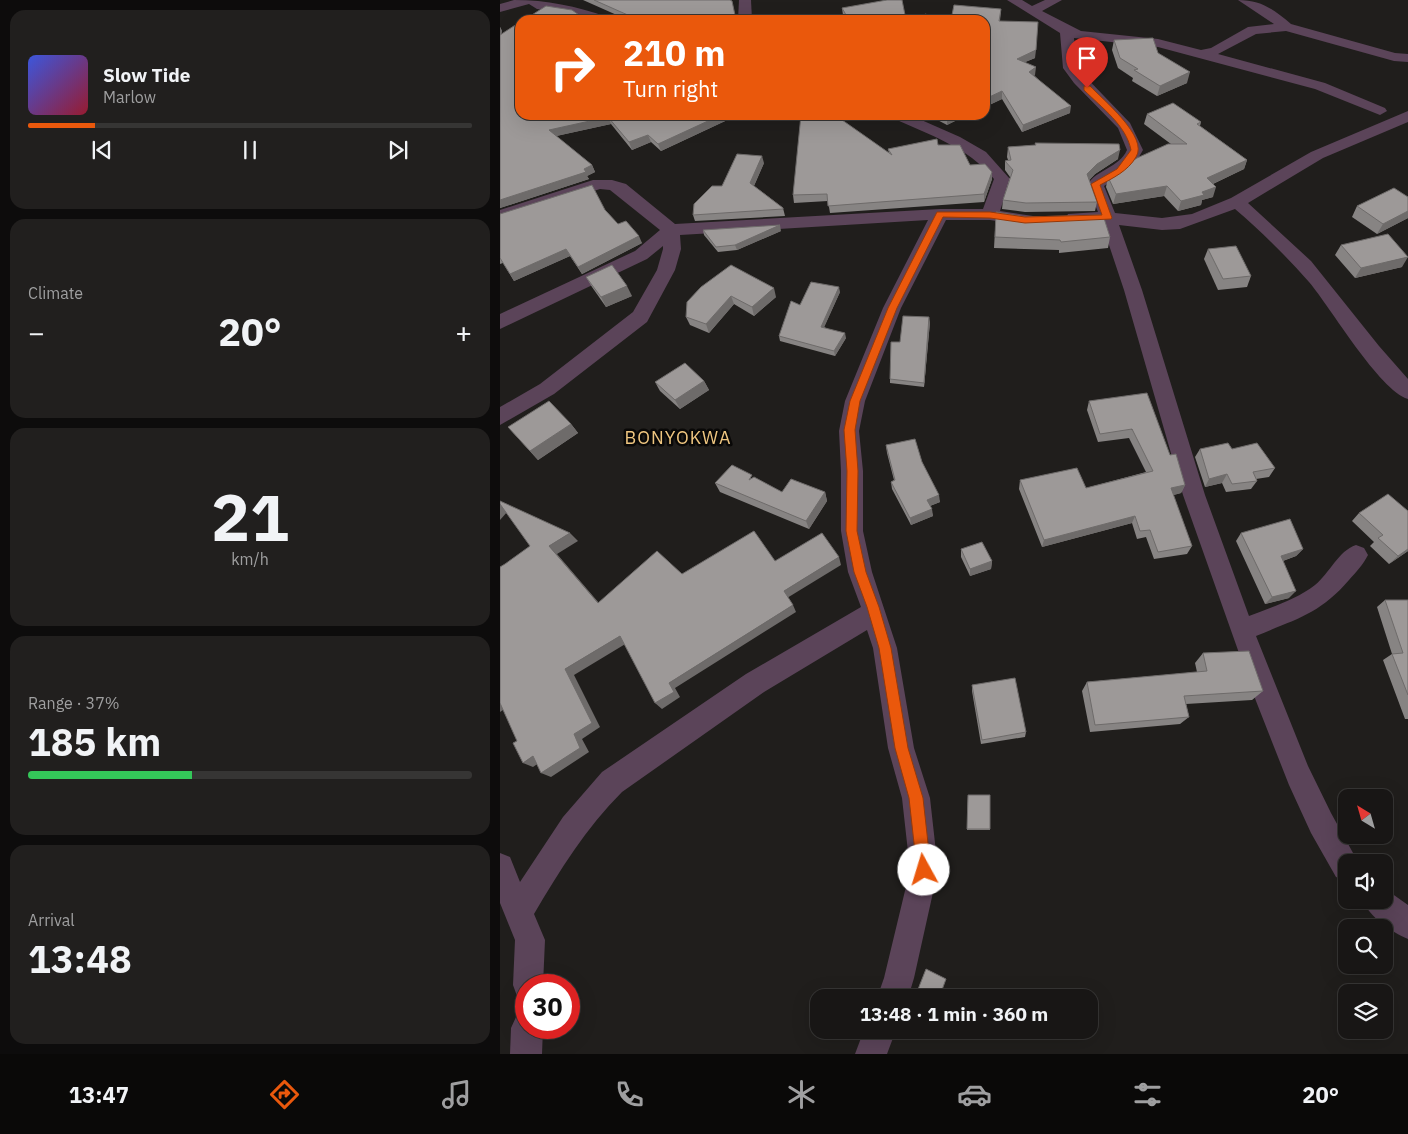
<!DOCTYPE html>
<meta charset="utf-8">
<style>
:root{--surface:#181615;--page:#211f1e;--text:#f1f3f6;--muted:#9f9fa0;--line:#363534;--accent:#ea580c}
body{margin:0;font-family:"IBM Plex Sans",sans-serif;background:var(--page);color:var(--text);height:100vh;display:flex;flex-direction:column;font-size:19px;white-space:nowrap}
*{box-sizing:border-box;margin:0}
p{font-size:16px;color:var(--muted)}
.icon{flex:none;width:28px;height:28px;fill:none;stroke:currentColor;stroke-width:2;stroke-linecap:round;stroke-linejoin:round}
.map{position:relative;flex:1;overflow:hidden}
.sheet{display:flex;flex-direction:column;gap:10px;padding:10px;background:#0d0c0c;width:500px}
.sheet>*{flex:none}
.top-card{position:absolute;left:15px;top:15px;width:475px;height:105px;border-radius:15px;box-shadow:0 5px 20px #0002,0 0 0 1px var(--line);background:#ea580c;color:#fff;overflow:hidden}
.needle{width:32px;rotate:323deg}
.controls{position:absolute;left:838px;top:789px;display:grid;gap:10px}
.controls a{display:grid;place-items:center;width:55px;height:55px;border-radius:10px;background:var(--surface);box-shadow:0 5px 20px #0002,0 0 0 1px var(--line);font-size:25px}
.speed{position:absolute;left:15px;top:974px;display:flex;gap:10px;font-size:25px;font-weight:700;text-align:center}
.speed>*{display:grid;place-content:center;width:65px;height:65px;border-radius:50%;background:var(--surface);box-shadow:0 5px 20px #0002,0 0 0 1px var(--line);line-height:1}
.speed .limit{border:8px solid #d22;background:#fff;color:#111}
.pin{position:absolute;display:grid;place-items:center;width:42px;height:42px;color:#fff;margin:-51px -21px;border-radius:50% 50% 50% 0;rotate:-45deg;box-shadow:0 0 5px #0007}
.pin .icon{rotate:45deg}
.me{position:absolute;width:55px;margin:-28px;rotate:354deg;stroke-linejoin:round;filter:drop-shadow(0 0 4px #0008)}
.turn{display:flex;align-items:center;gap:18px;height:105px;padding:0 25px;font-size:22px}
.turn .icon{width:65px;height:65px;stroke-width:2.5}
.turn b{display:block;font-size:35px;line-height:42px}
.big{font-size:38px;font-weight:700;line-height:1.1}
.sheet .tile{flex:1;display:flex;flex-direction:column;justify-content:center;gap:8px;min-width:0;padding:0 18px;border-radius:15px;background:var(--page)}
.sheet .dial{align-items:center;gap:0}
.dial b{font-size:65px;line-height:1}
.song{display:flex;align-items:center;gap:15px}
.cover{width:60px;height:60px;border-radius:8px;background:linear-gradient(135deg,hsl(230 70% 55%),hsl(350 70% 35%))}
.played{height:5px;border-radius:2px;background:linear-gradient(90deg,var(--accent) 15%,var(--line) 15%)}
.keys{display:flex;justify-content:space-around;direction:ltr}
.heat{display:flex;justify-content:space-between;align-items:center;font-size:28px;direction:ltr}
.charge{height:8px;border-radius:4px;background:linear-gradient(90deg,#34c759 37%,var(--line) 0)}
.trip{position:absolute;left:310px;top:989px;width:288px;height:50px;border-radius:15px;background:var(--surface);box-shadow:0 5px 20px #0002,0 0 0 1px var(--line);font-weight:700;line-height:50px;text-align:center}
.dock{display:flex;height:80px;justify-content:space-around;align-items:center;background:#0a0908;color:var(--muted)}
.dock .icon{width:35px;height:35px}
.dock .current{color:var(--accent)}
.dock b{font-size:22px;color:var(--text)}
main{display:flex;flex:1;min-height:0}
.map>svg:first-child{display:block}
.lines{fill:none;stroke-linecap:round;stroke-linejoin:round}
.street{fill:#5b4459;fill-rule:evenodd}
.wall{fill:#878483}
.shaded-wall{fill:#6e6b6a}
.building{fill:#9d9998;stroke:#6e6b6a}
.route{fill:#ea580c;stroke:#983908}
.labels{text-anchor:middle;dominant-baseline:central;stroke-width:5;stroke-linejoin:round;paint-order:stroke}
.quarter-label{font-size:18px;letter-spacing:1px;fill:#efc680;stroke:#090807}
</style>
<main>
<section class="sheet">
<div class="tile">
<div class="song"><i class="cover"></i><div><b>Slow Tide</b><p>Marlow</p></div></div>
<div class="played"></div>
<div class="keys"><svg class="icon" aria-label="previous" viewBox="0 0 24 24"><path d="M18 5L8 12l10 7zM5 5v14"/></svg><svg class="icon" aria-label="pause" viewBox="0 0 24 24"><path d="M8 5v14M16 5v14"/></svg><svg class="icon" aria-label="next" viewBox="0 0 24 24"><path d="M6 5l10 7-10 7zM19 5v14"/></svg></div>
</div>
<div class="tile"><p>Climate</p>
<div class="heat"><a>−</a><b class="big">20°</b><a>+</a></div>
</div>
<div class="tile dial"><b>21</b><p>km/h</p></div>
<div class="tile"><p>Range · 37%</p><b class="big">185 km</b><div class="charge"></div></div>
<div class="tile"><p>Arrival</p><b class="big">13:48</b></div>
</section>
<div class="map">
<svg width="908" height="1054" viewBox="0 0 908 1054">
<rect width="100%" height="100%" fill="#201e1c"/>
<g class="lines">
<g class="street">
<path d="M14,0C47,0 76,6 107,17L109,20H90L73,14L37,9L29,4L0,12V4Z"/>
<polygon points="239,0 251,0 252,20 238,20"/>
<path d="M507,0H522L532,6L545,0H562L542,11L581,31L658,39L701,50L711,48L748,27L774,24L738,0C761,0 773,9 791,24L895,53L908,54V62L894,61L786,31L756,34L718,54L825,83L885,108L887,111L880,115L815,89L658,47L574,38L577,68L630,123L643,150L633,167L604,186L615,213L662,218L692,214L731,198L811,152L908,111V122L823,158L748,203L811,261L879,346L908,379V399C879,390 831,308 809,282C786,256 762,232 735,209L680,229L662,230L619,225L642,290L705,495L749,616C771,607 796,600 815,585C830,573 838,551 856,545L864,548L868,555C863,565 856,572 849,580C820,614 796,619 756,636L808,766L831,813L858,862H846V881L836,877L811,833L789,785L756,701L683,495L624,290L602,224L568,222L566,218L568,214L598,212L587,185C597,169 619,168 627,150L618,128L574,83L563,68L560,33Z"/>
<path d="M390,115H410L460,137L486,152L510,179L500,211L533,216L535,220L533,224L527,226L490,220H446L401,308L365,401L359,431L363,471V531L372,572L397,648L414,748L430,798L438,870L414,978L408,998H377L384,978L410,870L402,798L388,748L373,648L367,630L264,692L122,792C86,828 60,870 34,914L45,940L43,985H26V1000L17,996L13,985L15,940L0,903V853L10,857L20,882L63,817L102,772L246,674L361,607L348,572L341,531V471L339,431L345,401L383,308L428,220L180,235L181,249L175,270L147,322L54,394L0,425V407L40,384L133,312L157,270L163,249V246L147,259L0,329V314L135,251L160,230L110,190L100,189L0,221V210L93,180H112L126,184L175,224L440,209H483L494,179C468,147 429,135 393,118Z"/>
<path d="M884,888L908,905V939C891,932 870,917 862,900H884Z"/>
<polygon points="26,1013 26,1028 43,1028 42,1054 10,1054 11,1028 16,1017"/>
<polygon points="364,1030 396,1030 387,1054 355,1054"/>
</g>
</g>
<g class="wall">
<polygon points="83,0 230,0 236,20 128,20"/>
<polygon points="342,8 406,20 346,20 343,15"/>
<polygon points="501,9 500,21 535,58 525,62 535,75 534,75 570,113 522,132 502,99 485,107 485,20"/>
<polygon points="0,27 2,31 1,35 20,115 238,115 161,151 151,142 132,150 111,124 56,136 92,165 95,172 87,176 89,179 0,208"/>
<polygon points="614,40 658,53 687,83 657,96 632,81 633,78 618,68 612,50"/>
<polygon points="647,114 701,122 700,126 747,160 744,169 713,184 713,197 702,200 701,205 678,211 664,196 613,204 606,187 608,177 671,144 644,124"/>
<polygon points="428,115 467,115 447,125"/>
<polygon points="535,143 618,159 595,174 589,180 597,202 595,211 525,212 502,209 503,200 510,177 505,170 505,161 508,160 507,157 508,147 535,145"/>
<polygon points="438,145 492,179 484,202 330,213 328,201 294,203 293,195 389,153 388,149"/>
<polygon points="264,163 254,186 283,208 285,216 195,221 193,215 222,186"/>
<polygon points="908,197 908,218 877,234 852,217 857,206"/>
<polygon points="105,210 118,224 142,243 82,274 70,256 14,281 3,263 0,264 0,214"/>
<polygon points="496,212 610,237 608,248 559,253 559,250 494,248"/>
<polygon points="203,230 281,231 237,250 218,252 204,235"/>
<polygon points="841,245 902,267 855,278 835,255"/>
<polygon points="708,249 751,276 747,287 718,290 704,259"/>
<polygon points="86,277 132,296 106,307 92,287"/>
<polygon points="201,287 276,297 254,316 234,304 209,333 190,325 186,317"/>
<polygon points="340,292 324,327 346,338 335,356 280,341 279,336 300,305"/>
<polygon points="430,322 424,387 390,383 390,379 400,342"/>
<polygon points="204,381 209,390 180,409 160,391 155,382"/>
<polygon points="589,401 670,455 685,485 681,493 673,495 692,546 687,554 654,559 646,537 637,539 632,523 542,547 519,489 520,480 586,488 646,472 629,438 598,442 587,410"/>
<polygon points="71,424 78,433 38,460 8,427"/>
<polygon points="386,445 422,462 440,502 430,506 433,516 411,525 392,489 391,482 394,480 387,453"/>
<polygon points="700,449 732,449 775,468 769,477 756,479 757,481 751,489 726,492 722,483 705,487 695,457"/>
<polygon points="253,478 282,492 325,492 327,501 309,529 220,492 215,483"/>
<polygon points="859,513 908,551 889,564 870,546 874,542 852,521"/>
<polygon points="741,533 803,549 796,556 783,561 789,598 765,604 736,541"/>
<polygon points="461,549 492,561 491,569 470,576 461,557"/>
<polygon points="885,600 908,600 908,719 905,719 883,660 892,654 877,607"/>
<polygon points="703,653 763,691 752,700 686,704 689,717 680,724 590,732 582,691 587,682 697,672 695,663"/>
<polygon points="472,685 526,732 525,737 481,744 472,691"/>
<polygon points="468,795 490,829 490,830 467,830"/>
</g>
<g class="shaded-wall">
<polygon points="0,27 2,31 0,38"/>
<polygon points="536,50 535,58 516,66 517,59"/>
<polygon points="536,67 535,75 529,79 529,72"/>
<polygon points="690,72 687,83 657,96 660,86"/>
<polygon points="502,91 502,99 485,107 485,99"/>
<polygon points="571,106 570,113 522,132 523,125"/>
<polygon points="221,115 238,115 161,151 158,144"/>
<polygon points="452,115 467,115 447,125 447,117"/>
<polygon points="108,117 111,124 52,137 49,130"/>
<polygon points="148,135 151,142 132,150 129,142"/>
<polygon points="620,150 618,159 595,174 586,184 587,174 597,164"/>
<polygon points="262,156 264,163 252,190 250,183"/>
<polygon points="747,160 744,169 704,188 707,178"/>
<polygon points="92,165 95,172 87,176 89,179 0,208 0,200 84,169"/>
<polygon points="492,172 492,179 484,202 484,194"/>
<polygon points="667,186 664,196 613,204 616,194"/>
<polygon points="716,187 713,197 702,200 701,205 678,211 681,201 702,192"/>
<polygon points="908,211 908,218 877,234 883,224"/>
<polygon points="280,225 281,231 237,250 235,245"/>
<polygon points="139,236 142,243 82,274 78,267"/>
<polygon points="66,249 70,256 14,281 10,274"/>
<polygon points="908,257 902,267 855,278 861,268"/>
<polygon points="127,286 132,296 106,307 101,297"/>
<polygon points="339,287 340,292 322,332 321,327"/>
<polygon points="274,288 276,297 254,316 252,307"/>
<polygon points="231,296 234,304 209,333 206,324"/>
<polygon points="429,317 430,322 424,387 424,383"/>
<polygon points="345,333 346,338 335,356 334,351"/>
<polygon points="204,381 209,390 180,409 175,400"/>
<polygon points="71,424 78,433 38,460 30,451"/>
<polygon points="727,474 722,483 705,487 709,479"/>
<polygon points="685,485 681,493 667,497 671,488"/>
<polygon points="325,492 327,501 309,529 306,521"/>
<polygon points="439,495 440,502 427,507 427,500"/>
<polygon points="0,504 8,511 0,520"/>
<polygon points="432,509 433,516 411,525 410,518"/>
<polygon points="635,516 632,523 542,547 544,540"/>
<polygon points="70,533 78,541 57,554 105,610 98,603 49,546"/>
<polygon points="803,549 796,556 774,564 781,556"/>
<polygon points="908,549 908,551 889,564 898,556"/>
<polygon points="339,557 341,565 287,598 284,591"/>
<polygon points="492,561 491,569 470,576 470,569"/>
<polygon points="796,591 789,598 765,604 772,597"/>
<polygon points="293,605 296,612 175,688 180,697 162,709 155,703 169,683"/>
<polygon points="120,636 127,643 74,675 100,727 82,739 89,752 51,777 41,773 74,734 65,669"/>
<polygon points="0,701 9,706 0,712"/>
<polygon points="33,756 43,760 33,767 23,763"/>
</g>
<g class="building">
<polygon points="94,0 230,0 232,1 236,20 139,20"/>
<polygon points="387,0 402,0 406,20 349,20 342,8"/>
<polygon points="454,5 501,9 499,21 538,22 536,50 517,59 536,67 529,72 571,106 523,125 502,91 485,99 485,20 451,20"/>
<polygon points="46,6 72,10 86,20 24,20"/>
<polygon points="426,14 433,20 408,20"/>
<polygon points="20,22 20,115 221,115 158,144 148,135 129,142 108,117 49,130 92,165 84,169 86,172 0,200 0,35"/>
<polygon points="653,38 658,53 690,72 660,86 634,70 638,69 620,58 614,40"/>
<polygon points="673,103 701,122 697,124 747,160 707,178 716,187 702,192 704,195 681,201 667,186 616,194 608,177 637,158 668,144 687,144 647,114"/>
<polygon points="301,115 335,115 392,155 388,149 437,139 438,145 460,145 470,165 485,164 492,172 484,194 328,206 327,194 293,195"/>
<polygon points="442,115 452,115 447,117"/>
<polygon points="535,143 619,144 620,150 597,164 587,174 597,202 526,203 503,200 513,170 505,161 511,160 508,147 536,145"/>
<polygon points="237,154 262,156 250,183 283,208 283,209 193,215 194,204 212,186 222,186"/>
<polygon points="92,185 105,210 118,224 126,221 139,236 78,267 66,249 10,274 0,258 0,214"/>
<polygon points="894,188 908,197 908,211 883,224 857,206"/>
<polygon points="496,212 526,217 603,215 610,237 561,242 560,240 495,237"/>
<polygon points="280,225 235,245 216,247 203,230"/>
<polygon points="888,234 908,257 861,268 841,245"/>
<polygon points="736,246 751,276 723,279 708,249"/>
<polygon points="112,265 127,286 101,297 86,277"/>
<polygon points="231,265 274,288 252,307 231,296 206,324 186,317 187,302 201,287"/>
<polygon points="311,282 339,287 321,327 345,333 334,351 279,336 291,301 300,305"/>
<polygon points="403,316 429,317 424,383 390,379 391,342 400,342"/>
<polygon points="185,363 204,381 175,400 155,382"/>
<polygon points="647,393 670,455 676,454 685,485 671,488 692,546 658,552 650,530 640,531 635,516 544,540 520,480 577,468 586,488 653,471 632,429 600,434 589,401"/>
<polygon points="49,401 71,424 30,451 8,427"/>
<polygon points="415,439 422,462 439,495 427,500 432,509 410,518 391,482 395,480 386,445"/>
<polygon points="728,443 732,449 757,443 775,468 753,472 757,481 732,484 727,474 709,479 700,449"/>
<polygon points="232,465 252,475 249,480 254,477 282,492 291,479 325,492 306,521 215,483"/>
<polygon points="888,494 908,511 908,549 898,556 878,538 883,535 859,513"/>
<polygon points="0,501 70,533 49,546 98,603 157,551 182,574 254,531 275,561 322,533 339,557 284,591 293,605 169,683 174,692 155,703 120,636 65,669 92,723 74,734 80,748 41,773 33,756 23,763 13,743 17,741 0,703 0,567 5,564 30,546 0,504"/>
<polygon points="790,519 803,549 781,556 796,591 772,597 741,533"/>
<polygon points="482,542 492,561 470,569 461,549"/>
<polygon points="885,600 908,600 908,695 892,654 903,653"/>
<polygon points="749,651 763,691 684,696 689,717 595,725 587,682 707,671 703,653"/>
<polygon points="515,678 526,732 482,740 472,685"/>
<polygon points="468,795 490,795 490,829 467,829"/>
<polygon points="426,969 446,979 439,998 415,997"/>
</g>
<path class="route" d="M584,86H590C602,99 649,137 636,157C628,171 613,178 600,185L612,218L611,219L525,223L490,218L443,217L397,308L360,401L355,430L358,471L357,531L366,572L379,607L391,648L408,748L423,798L431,870L429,875L424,877L419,875L417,870L409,798L395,748L379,648L367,607L354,572L346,531L347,471L344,430L350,401L388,308L437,212H490L525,217L602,215L591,184L617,169L631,150C626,125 602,108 584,90Z"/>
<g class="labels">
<g class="quarter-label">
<text x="178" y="437">BONYOKWA</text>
</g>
</g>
</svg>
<div class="controls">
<a><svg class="needle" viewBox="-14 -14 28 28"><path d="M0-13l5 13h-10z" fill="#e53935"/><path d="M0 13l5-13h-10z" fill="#9f9fa0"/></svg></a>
<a><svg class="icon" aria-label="sound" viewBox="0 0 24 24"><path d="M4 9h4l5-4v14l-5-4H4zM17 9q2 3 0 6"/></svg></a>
<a><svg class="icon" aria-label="search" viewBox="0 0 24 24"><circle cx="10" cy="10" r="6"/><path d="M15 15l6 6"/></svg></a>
<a><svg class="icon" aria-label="layers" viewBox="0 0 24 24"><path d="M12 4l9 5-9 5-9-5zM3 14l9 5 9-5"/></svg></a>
</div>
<div class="speed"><div class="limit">30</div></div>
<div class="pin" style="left:587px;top:88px;background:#d93025"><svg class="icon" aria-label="arrive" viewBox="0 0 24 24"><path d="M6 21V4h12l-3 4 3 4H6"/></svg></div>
<svg class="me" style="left:424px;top:870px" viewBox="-20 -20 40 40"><circle r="19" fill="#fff"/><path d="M0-13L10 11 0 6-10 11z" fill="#ea580c"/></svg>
<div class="trip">13:48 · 1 min · 360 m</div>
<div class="top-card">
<div class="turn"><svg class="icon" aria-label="right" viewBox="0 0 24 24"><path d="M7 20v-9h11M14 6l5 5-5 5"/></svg><div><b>210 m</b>Turn right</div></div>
</div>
</div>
</main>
<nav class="dock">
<b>13:47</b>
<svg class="icon current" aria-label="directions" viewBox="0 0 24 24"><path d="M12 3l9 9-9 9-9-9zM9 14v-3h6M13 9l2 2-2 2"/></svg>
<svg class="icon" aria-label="music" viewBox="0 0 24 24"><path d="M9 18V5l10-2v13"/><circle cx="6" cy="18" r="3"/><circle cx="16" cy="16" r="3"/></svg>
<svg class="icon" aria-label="phone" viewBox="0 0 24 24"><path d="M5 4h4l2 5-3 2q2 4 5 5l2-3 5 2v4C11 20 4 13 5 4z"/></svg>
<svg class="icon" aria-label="climate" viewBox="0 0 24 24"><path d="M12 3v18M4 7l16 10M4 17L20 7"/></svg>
<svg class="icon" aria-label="car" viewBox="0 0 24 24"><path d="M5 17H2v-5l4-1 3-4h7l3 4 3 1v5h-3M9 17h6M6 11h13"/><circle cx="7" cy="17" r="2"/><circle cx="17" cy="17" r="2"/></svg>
<svg class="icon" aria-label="filters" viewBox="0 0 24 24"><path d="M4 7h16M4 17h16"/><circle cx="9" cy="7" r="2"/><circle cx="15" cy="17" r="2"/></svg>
<b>20°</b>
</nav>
